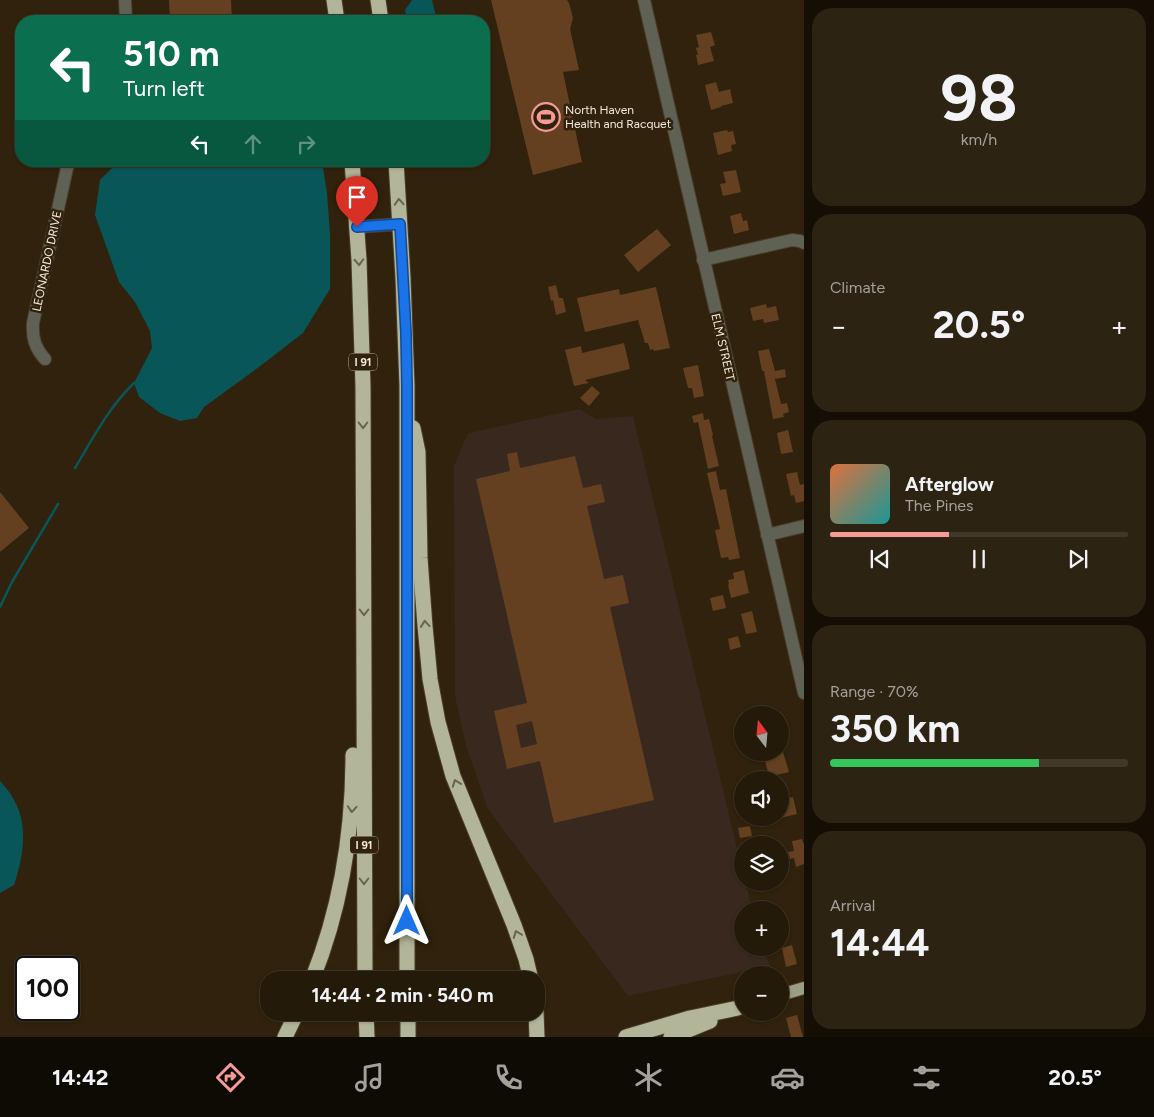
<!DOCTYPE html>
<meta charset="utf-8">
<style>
:root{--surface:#241a09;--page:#2c2312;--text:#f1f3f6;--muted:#a3a19c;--line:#41382a;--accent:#f59b97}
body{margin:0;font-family:Figtree,sans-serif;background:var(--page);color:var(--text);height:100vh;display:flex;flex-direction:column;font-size:19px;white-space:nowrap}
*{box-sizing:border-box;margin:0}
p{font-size:16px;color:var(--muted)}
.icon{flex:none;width:28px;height:28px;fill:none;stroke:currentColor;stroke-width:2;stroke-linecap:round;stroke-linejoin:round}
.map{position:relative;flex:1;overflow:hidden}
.drawer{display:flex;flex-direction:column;gap:8px;padding:8px;background:#140e05;width:350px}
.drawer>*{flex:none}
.guide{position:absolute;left:15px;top:15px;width:475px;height:152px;border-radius:20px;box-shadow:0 1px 4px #0004,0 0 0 1px var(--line);background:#0b6e4f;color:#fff;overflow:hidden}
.needle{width:32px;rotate:344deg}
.controls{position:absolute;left:734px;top:706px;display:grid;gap:10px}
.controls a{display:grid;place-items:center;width:55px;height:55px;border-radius:50%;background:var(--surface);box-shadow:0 1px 4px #0004,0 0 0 1px var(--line);font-size:25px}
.speed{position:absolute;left:15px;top:956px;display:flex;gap:10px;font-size:25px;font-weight:700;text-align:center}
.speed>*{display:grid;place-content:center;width:65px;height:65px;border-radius:50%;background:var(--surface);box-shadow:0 1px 4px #0004,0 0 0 1px var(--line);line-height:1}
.speed .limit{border:2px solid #111;border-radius:8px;background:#fff;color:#111}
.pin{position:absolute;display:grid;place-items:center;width:42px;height:42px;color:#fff;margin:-51px -21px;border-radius:50% 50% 50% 0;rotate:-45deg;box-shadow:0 0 5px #0007}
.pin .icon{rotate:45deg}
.me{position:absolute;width:55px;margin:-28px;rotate:0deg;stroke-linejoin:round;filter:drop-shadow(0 0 4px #0008)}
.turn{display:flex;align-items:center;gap:18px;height:105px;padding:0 25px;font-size:22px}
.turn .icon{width:65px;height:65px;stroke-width:2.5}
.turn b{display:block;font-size:35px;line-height:42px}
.lanes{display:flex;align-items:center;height:48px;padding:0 25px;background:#0003;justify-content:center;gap:25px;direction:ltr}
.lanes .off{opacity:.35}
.big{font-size:38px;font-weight:700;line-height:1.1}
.drawer .widget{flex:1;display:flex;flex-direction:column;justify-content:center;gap:8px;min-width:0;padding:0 18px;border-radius:20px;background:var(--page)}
.drawer .dial{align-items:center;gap:0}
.dial b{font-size:65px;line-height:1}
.song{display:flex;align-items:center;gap:15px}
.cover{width:60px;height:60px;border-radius:8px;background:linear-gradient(135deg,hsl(20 70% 55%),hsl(180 70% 35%))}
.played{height:5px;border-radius:2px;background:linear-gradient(90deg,var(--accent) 40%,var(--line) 40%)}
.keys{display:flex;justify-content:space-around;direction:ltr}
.heat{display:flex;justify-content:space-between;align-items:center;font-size:28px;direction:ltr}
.charge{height:8px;border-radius:4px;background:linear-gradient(90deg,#34c759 70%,var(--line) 0)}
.trip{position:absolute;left:260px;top:971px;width:285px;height:50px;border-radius:20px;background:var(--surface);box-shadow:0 1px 4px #0004,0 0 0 1px var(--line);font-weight:700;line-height:50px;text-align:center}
.menu{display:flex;height:80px;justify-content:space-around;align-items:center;background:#0e0a04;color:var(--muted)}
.menu .icon{width:35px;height:35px}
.menu .on{color:var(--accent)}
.menu b{font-size:22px;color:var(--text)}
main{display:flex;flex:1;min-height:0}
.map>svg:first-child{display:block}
.commercial{fill:#38281e}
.water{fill:#095659}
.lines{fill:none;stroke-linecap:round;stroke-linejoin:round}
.stream{stroke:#095659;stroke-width:2.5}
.building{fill:#644020;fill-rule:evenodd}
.minor-casing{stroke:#4b3e29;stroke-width:14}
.major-casing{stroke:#4b3e29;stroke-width:14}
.highway-casing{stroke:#4b3e29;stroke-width:17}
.minor{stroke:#606155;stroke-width:12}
.major{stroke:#9b9e85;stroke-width:12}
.highway{stroke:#b2b597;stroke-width:15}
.oneway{stroke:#6a644b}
.route-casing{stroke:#114b97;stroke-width:12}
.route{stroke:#1a73e8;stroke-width:9}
.labels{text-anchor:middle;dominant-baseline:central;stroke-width:5;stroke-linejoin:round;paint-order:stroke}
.shield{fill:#30220c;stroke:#b8ad9e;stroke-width:1}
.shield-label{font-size:11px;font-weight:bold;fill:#f3e9dc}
.poi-label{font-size:12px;fill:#f3e9dc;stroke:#30220c;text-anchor:start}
.street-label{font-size:12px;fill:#f3e9dc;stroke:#30220c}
</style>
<main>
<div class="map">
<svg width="804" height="1037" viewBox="0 0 804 1037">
<rect width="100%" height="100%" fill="#30220c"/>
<polygon class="commercial" points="579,409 596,419 633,416 742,869 742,882 746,883 752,910 742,910 742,948 763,948 770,966 628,996 488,809 466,746 455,696 454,466 468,433"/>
<g class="water">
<polygon points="412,0 432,0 437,21 407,21 405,10"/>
<polygon points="119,161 322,161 327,193 330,235 330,289 303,333 259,367 204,407 197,418 180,421 160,413 139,397 134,383 152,348 150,331 135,302 119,282 95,215 100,180"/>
<path d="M0,781C5,787 11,793 14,800C29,826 23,858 14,885L0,893Z"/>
</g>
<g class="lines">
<g class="stream">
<path d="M75,468C93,438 109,407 134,383"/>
<polyline points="0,607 12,582 58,504"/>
</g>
</g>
<g class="building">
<polygon points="169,0 231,0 232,21 170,21"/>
<polygon points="491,0 567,0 569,3 573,18 570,29 579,70 563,72 582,162 533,175"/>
<polygon points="711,32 715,45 710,47 714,61 698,65 696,55 698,55 696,48 699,47 696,35"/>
<polygon points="716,82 719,92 730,89 733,103 721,106 721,107 711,110 705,85"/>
<polygon points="727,130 728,132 733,131 736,144 731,145 732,151 718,155 713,133"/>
<polygon points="736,170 741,192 723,196 720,184 726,183 723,172"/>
<polygon points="741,213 743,221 747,220 749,230 734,234 730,216"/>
<polygon points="657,229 671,245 638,272 624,255"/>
<polygon points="556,285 559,298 563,298 566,312 556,315 553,300 551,301 548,287"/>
<polygon points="656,287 670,348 654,351 653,349 650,350 648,343 645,343 638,320 585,332 577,298 619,289 620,295"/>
<polygon points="766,304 767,308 776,306 779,320 764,323 763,319 753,321 750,308"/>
<polygon points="624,343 630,369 585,380 589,383 574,386 565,350 581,346 582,353"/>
<polygon points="769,349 775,371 785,369 786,377 775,379 781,404 787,403 789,412 783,414 784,417 773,419 764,371 762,371 758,351"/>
<polygon points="698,365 704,396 694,398 692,388 688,388 683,368"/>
<polygon points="592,386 600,393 589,406 580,398"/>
<polygon points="703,413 704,420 709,419 713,435 712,436 719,466 708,469 698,422 694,423 692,416"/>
<polygon points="788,430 793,452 781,454 777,433"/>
<path d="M517,452L520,468L575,456L583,488L601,484L605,502L587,506L604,579L623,575L629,603L610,607L654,800L554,823L540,761L507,769L494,711L527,703L476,479L510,471L507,454ZM532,721L537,744L521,748L516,725Z"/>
<polygon points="716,471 720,490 726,489 740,558 729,560 728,557 721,558 715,530 720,529 707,473"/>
<polygon points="797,472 800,485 804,484 804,501 796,503 794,495 791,496 786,474"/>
<polygon points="0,492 29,528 0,552"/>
<polygon points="744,570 749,593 731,598 728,585 729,584 728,580 734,579 733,573"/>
<polygon points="723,595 726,608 713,611 710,598"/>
<polygon points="752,611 757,632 746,634 741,614"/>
<polygon points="738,636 741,647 730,650 728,639"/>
<polygon points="772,752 783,752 789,772 769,777 765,760 773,758"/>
<polygon points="793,797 797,814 780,818 780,810 785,809 783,799"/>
<polygon points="750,826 752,836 740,838 738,828"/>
<polygon points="802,839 804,845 804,864 796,867 794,858 790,859 788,852 794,851 792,841"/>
<polygon points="792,945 797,964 786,967 782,948"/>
<polygon points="797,1015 803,1037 791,1037 786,1018"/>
</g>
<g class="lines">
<defs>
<g id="minor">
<polyline points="125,0 126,21"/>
<polyline points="644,0 804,693"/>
<polyline points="357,227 400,224"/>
<polyline points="703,260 792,240 800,241 804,243"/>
<path d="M45,359C35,348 32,338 33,323L67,168L70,161"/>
<polyline points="767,535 804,526"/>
</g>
<polyline id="major" points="780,995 804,988"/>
<g id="highway">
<polyline points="334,0 337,21"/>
<polyline points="378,0 381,21"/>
<polyline points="352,161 359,260 363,387 365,980"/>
<polyline points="396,161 403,278 407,386 407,980"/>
<polyline points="413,428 418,452 420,558 425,626 430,679 438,722 453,776 514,925 526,959 531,980"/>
<path d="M312,980C341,908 353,832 353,755"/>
<polyline points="366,1012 367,1037"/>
<polyline points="408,1012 408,1037"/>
<polyline points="536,1012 537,1037"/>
<polyline points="285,1037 297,1012"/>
<polyline points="626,1037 690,1018 738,1008"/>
<polyline points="671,1037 710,1021"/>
</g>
</defs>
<use href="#minor" class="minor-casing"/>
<use href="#major" class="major-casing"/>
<use href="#highway" class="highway-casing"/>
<use href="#minor" class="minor"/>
<use href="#major" class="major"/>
<use href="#highway" class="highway"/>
</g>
<defs><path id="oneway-chevron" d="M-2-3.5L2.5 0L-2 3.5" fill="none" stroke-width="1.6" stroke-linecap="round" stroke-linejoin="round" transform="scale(1.25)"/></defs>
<g class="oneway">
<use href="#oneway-chevron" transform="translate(399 202) rotate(-94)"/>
<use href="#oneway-chevron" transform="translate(359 262) rotate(87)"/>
<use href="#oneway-chevron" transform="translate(363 425) rotate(90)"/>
<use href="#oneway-chevron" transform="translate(364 612) rotate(90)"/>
<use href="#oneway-chevron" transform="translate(425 624) rotate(-95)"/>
<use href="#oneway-chevron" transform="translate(456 783) rotate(-110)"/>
<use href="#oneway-chevron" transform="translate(352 809) rotate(94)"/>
<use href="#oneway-chevron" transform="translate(364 881) rotate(90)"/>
<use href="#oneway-chevron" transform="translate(517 934) rotate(-111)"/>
</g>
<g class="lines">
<defs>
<polyline id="route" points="357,227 400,224 406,333 407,386 407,921"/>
</defs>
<use href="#route" class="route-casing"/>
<use href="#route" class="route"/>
</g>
<defs>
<symbol id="stadium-ring" viewBox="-11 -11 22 22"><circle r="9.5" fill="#30220c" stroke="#f59b97" stroke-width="1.5"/><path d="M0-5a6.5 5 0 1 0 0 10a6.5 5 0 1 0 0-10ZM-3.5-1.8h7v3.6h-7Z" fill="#f59b97"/></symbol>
</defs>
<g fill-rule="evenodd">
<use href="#stadium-ring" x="530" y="101" width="32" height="32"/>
</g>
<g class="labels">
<g class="shield">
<rect x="349" y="353.5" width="28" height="17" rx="4"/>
<rect x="350" y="836.5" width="28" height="17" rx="4"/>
</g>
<g class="shield-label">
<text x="363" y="362">I 91</text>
<text x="364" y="845">I 91</text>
</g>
<g class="poi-label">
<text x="565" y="110">North Haven<tspan x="565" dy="14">Health and Racquet</tspan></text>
</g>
<g class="street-label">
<text transform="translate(47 261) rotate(-78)">LEONARDO DRIVE</text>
<text transform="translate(723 347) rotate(77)">ELM STREET</text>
</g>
</g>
</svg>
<div class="controls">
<a><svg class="needle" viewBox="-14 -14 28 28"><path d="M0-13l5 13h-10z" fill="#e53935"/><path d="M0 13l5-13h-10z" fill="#a3a19c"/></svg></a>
<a><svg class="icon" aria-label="sound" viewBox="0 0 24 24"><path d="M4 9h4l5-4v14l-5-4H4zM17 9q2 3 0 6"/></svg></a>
<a><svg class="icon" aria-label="layers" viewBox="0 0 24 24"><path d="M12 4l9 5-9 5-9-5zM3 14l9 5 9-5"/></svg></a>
<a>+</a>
<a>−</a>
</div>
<div class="speed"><div class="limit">100</div></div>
<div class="pin" style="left:357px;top:227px;background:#d93025"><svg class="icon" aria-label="arrive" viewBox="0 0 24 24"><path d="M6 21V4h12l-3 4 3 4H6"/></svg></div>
<svg class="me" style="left:407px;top:921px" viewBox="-20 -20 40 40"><path d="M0-17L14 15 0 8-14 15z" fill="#1a73e8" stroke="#fff" stroke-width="4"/></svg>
<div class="trip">14:44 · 2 min · 540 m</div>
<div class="guide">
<div class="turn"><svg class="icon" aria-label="left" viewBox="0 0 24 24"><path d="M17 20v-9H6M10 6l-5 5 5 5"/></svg><div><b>510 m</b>Turn left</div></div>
<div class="lanes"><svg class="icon" aria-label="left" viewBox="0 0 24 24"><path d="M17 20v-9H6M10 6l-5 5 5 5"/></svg><svg class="icon off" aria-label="ahead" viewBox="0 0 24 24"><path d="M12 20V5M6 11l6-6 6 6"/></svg><svg class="icon off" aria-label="right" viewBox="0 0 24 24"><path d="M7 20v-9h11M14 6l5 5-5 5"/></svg></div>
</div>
</div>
<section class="drawer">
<div class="widget dial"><b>98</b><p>km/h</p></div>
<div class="widget"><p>Climate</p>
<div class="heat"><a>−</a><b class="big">20.5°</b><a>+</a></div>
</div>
<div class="widget">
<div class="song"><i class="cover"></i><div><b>Afterglow</b><p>The Pines</p></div></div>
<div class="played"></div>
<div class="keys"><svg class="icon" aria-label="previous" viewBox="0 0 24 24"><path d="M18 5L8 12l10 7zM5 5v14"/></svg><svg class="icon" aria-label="pause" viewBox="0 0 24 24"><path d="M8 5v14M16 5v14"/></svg><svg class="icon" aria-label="next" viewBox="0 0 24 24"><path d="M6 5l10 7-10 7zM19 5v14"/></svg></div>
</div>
<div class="widget"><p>Range · 70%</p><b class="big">350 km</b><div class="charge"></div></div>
<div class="widget"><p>Arrival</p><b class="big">14:44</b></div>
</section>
</main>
<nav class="menu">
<b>14:42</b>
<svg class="icon on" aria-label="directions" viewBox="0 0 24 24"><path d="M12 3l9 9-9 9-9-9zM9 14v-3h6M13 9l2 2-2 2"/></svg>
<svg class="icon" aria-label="music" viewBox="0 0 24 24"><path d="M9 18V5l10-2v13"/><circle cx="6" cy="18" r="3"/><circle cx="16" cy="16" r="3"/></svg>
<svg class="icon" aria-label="phone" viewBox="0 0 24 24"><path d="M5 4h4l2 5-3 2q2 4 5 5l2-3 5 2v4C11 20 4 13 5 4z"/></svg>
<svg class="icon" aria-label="climate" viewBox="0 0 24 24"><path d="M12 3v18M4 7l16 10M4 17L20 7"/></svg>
<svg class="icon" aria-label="car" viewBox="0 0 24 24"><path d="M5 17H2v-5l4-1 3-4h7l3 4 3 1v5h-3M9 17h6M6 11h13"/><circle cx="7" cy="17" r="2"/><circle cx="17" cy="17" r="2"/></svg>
<svg class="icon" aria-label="filters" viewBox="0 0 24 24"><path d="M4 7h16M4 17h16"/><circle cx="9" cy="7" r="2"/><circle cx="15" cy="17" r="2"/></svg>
<b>20.5°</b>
</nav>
